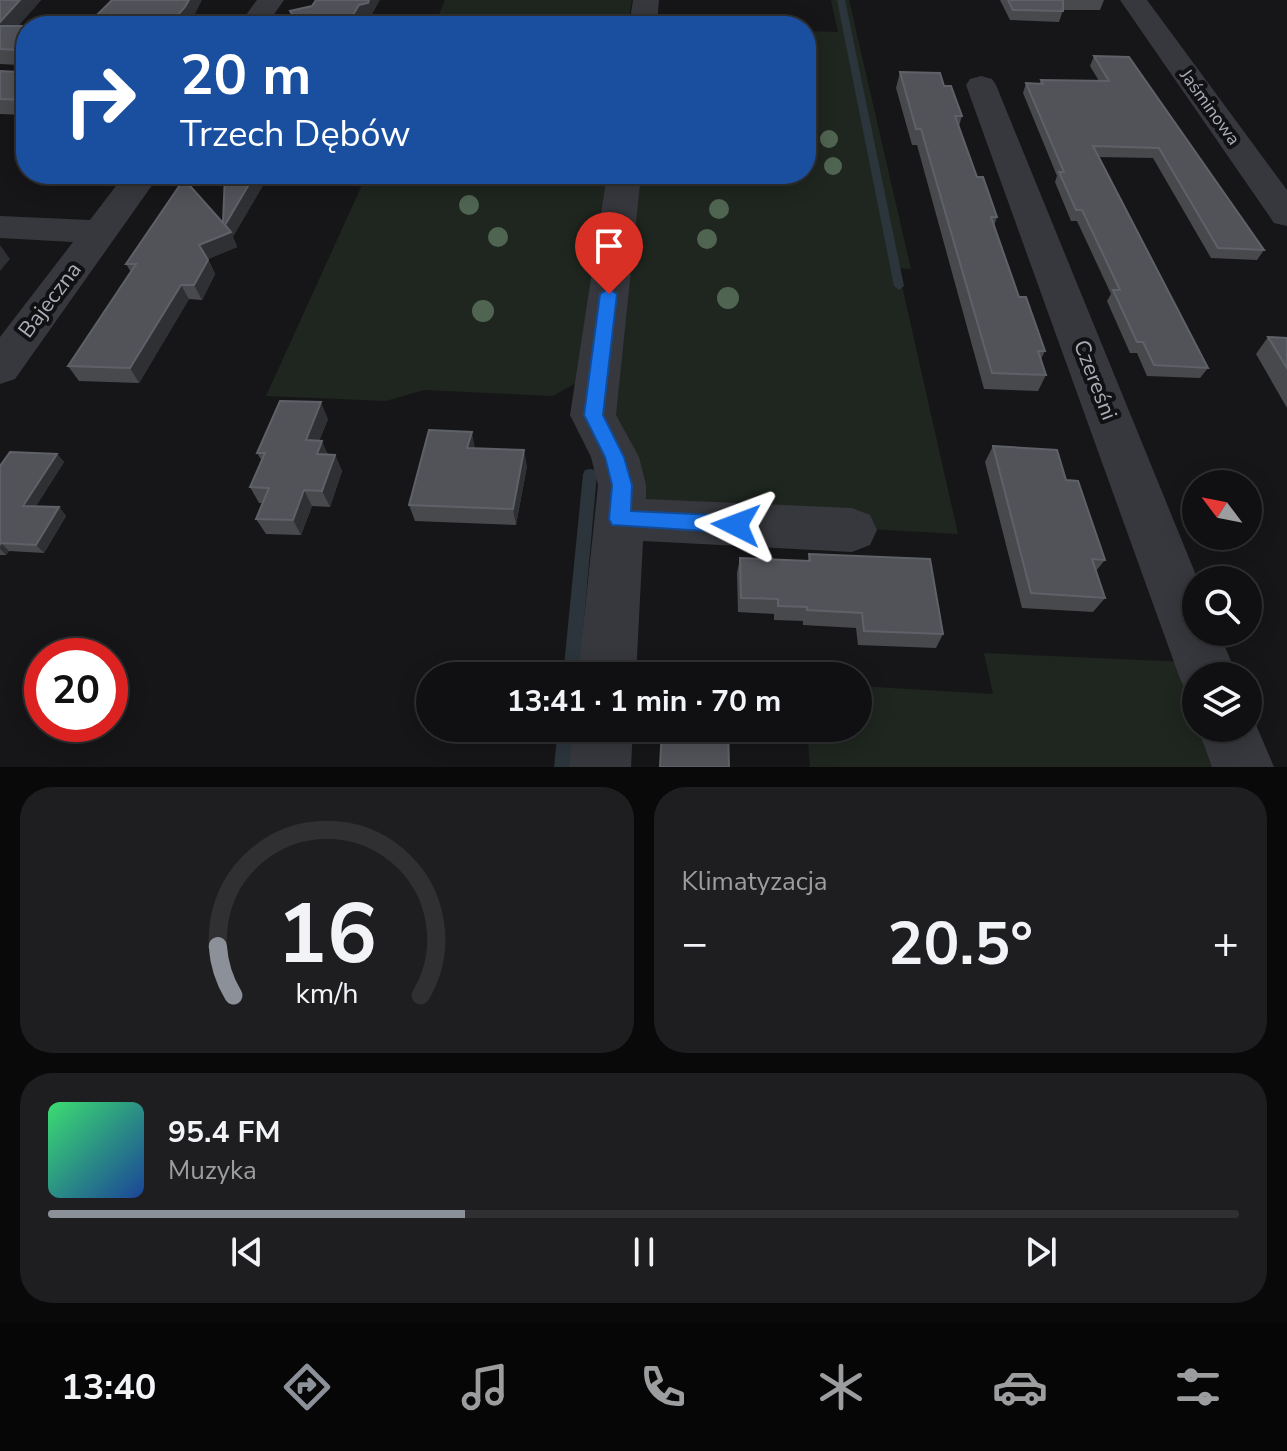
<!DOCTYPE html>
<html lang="pl">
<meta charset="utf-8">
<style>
:root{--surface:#101012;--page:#1e1e20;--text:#f1f3f6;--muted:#9c9d9f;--line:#303032;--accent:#8c9099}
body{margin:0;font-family:"Nunito Sans",sans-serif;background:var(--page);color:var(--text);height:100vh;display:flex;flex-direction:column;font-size:30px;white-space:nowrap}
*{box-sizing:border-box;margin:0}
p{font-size:26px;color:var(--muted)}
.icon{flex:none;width:44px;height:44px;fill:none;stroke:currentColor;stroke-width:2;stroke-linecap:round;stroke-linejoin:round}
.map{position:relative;height:767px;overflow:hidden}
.panel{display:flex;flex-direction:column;gap:20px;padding:20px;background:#09090a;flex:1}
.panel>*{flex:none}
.guide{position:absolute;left:16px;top:16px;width:800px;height:168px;border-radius:32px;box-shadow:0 4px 20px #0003,0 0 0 2px var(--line);background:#1a4fa0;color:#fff;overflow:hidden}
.needle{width:52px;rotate:302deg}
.controls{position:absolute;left:1182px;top:470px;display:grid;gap:16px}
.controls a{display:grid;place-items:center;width:80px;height:80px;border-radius:50%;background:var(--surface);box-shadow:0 4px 20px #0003,0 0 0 2px var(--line);font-size:40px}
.speed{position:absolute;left:24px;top:638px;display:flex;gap:16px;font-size:40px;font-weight:700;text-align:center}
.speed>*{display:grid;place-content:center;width:104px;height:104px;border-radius:50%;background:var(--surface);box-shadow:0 4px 20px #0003,0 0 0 2px var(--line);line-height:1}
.speed .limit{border:12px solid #d22;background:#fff;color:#111}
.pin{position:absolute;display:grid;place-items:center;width:68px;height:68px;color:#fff;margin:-82px -34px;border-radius:50% 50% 50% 0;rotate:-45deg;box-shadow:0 0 8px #0007}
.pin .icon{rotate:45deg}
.me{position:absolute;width:88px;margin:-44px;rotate:273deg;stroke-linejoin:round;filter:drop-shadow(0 0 6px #0008)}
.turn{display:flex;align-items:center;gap:28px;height:168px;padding:0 32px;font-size:36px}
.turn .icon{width:104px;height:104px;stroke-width:2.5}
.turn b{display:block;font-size:56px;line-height:68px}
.big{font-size:60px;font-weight:700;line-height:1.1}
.panel .widget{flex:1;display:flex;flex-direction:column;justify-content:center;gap:12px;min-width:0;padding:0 28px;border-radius:32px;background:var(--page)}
.panel .dial{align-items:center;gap:0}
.dial svg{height:208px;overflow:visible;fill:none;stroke:var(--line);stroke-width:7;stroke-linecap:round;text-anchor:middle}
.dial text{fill:var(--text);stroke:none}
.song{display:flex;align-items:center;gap:24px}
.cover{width:96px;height:96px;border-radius:12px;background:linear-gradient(135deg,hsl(140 70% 55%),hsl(220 70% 35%))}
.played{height:8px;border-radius:4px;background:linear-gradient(90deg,var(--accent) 35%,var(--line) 35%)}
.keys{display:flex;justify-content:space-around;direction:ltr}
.heat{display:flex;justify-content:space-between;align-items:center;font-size:44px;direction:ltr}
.panel .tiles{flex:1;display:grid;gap:20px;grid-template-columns:1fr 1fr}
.widget:last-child{grid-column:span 2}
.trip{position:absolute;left:416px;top:662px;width:456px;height:80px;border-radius:40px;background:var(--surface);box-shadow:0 4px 20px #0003,0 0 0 2px var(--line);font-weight:700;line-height:80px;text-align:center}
.dock{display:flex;height:128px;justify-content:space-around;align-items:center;background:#060607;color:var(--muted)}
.dock .icon{width:56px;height:56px}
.dock .selected{color:var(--accent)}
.dock b{font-size:36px;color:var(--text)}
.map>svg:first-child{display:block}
.green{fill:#1e261f}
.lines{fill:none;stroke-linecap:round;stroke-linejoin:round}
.stream{fill:#2c353c;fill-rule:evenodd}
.minor{fill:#37383d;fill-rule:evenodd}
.tree{fill:#506452}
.wall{fill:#47494d}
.shaded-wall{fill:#2f3033}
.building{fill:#525359;stroke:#5f6168;stroke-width:2}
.route{fill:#1a73e8;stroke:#114b97;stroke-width:2}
.labels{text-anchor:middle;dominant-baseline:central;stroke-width:8;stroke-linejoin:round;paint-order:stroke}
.far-street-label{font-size:18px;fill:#a8adb8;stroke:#111113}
.street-label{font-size:22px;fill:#a8adb8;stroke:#111113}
</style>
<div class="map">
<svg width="1287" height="767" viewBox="0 0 1287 767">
<rect width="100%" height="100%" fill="#161618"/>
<g class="green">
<polygon points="445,0 632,0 628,26 434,26"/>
<polygon points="831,0 849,0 911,269 898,268 958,534 867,529 634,500 607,412 638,174 806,174 806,31 838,32"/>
<polygon points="367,174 607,174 576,383 553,396 424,390 386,401 266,396"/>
<polygon points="984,653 1187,662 1196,685 1196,728 1213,728 1228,767 810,767 807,728 858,728 858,686 993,694"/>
</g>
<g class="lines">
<g class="stream">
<polygon points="837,0 845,0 904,286 899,290 894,286"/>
<polygon points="590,469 595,470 597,474 579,676 563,676 583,474 585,470"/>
<polygon points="558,728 574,728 570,767 554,767"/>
</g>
<g class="minor">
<polygon points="257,0 284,0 266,26 238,26"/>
<polygon points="633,0 659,0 657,26 629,26"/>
<polygon points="1120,0 1147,0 1287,190 1287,226 1274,223"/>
<polygon points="981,76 992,79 996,85 1198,580 1196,632 1219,632 1237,676 1196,676 1196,699 1188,696 1179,676 966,85 970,79"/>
<polygon points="125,174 160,174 15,379 0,384 0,337 73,242 0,238 0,216 90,220"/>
<polygon points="607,174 641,174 616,415 639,457 646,485 646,499 852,508 870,515 877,530 870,545 852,552 643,541 636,676 578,676 598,485 591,457 570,415"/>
<polygon points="1248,706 1274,767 1212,767 1198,728 1248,728"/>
<polygon points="573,728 633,728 631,767 569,767"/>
</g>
</g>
<g class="tree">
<circle cx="829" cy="139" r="9"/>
<circle cx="833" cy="166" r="9"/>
<circle cx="469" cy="205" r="10"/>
<circle cx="719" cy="209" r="10"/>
<circle cx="498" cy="237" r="10"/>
<circle cx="707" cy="239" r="10"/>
<circle cx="728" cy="298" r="11"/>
<circle cx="483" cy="311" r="11"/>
</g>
<g class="wall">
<polygon points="0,0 41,0 18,26 26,26 26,115 0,114 0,71 19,72 19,65 0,64"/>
<polygon points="1000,0 1104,0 1100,10 1063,10 1059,22 1010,20"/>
<polygon points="290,11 371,16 362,18 357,26 295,26"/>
<polygon points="1094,56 1264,250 1257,260 1211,258 1153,158 1098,157 1208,368 1200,378 1147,376 1137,353 1130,353 1107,301 1111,294 1077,221 1071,221 1055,182 1057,176 1023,93 1026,83 1039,84 1041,80 1099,81 1090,66"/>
<polygon points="900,72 944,86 962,116 959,126 977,177 997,217 994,226 1019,297 1045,351 1041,359 1046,375 1038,391 984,389 917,145 912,145 896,88"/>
<polygon points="233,237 237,247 208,259 215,274 202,300 189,299 139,383 79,381 68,366 131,272 126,264"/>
<polygon points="1268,337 1287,338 1287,408 1256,354"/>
<polygon points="328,419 319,441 328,454 335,455 342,471 330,507 312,506 301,535 266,534 256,519 263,503 259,503 250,487 262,461 257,453"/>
<polygon points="993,446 1066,480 1105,560 1096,571 1105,598 1093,612 1022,608 985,462"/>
<polygon points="475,449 527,466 516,525 415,521 409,505"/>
<polygon points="57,454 64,462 36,506 59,507 66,516 44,553 9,551 6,555 0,555 0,466"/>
<polygon points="809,554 943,634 936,648 858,645 856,628 803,625 803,621 774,620 774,614 738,612 737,573 740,558 808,561"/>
</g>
<g class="shaded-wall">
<polygon points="20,0 41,0 5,41 0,31 0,22"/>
<polygon points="189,0 202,0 191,22 187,26 168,26"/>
<polygon points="369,0 380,0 371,16 362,18 357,26 346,26 359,5"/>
<polygon points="255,174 270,174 233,237 237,247 206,260 199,245 225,225"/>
<polygon points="0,245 10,259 0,271"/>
<polygon points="208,260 215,274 202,300 194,285"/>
<polygon points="181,285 189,299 139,383 130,368"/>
<polygon points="321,402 328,419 313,456 306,440"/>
<polygon points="472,432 475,448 471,464 467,448"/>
<polygon points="322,441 329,457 317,454"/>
<polygon points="524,450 527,466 516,525 513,509"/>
<polygon points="57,454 64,462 31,514 23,506"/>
<polygon points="335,455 342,471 330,507 322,491"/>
<polygon points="304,490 312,506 301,535 293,520"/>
<polygon points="59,507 66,516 44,553 36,545"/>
<polygon points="1,543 9,551 6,555 0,549"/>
</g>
<g class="building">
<polygon points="0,0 20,0 0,22"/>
<polygon points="112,0 189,0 185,7 168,26 86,26"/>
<polygon points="316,0 369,0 368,3 359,5 346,26 299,26 290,11 312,6"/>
<polygon points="1008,0 1063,0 1063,11 1013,10"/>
<polygon points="0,26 26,26 26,100 0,99 0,71 19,72 20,50 0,49"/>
<polygon points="1094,56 1129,57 1264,250 1218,248 1159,148 1093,146 1208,368 1154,365 1143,342 1137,342 1113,290 1120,290 1082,210 1076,210 1059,172 1064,172 1026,83 1043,84 1041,80 1109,81"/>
<polygon points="900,72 940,73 944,86 951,86 962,116 955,116 977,177 983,177 997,217 991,217 1019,297 1026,297 1045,351 1038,351 1046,375 992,373 921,129 916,129"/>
<polygon points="225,174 255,174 225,225 231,232 199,245 208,260 194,285 181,285 130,368 68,366 136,264 126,264 184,179 223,223"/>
<polygon points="1268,337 1287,338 1287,368"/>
<polygon points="280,401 321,402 306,440 322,441 317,454 335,455 322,491 304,490 293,520 256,519 269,488 250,487 265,453 257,453"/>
<polygon points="429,430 472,432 467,448 524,450 513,509 409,505"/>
<polygon points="993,446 1057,450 1066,480 1078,481 1105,560 1092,559 1105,598 1031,593"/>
<polygon points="10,452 57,454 23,506 59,507 36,545 1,543 0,544 0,466"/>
<polygon points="809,554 930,559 943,634 864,631 862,613 807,610 807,607 778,606 778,599 741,598 740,558 810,561"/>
<polygon points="662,728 728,728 729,767 660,767"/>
</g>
<polygon class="route" points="609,289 617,294 603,415 624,457 632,485 631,511 736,516 743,518 746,525 743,531 736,533 612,525 609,519 612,485 605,457 584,415 600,294"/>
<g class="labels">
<g class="far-street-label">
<text transform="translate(1210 107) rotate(54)">Jaśminowa</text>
</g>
<g class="street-label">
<text transform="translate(50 300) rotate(-53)">Bajeczna</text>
<text transform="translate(1095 380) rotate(69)">Czereśni</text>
</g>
</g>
</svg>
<div class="controls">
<a><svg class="needle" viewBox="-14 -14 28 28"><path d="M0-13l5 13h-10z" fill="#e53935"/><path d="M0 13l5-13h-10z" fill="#9c9d9f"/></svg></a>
<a><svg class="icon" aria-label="search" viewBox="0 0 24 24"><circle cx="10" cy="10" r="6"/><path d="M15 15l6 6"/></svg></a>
<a><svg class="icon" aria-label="layers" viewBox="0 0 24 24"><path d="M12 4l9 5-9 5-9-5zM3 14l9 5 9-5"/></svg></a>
</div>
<div class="speed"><div class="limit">20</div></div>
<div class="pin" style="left:609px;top:294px;background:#d93025"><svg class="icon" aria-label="arrive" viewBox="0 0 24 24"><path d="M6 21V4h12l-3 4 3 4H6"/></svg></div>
<svg class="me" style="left:736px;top:525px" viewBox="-20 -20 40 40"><path d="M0-17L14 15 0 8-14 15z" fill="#1a73e8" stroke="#fff" stroke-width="4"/></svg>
<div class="trip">13:41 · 1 min · 70 m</div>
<div class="guide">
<div class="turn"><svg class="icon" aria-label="right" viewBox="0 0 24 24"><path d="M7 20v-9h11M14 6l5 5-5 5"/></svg><div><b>20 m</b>Trzech Dębów</div></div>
</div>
</div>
<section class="panel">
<div class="tiles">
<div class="widget dial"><svg viewBox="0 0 100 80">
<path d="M14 69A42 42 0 1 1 86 69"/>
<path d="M14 69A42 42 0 0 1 8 50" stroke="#8c9099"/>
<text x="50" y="56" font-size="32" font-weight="700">16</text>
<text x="50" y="72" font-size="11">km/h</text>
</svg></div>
<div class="widget"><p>Klimatyzacja</p>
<div class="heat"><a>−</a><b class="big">20.5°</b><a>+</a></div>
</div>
<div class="widget">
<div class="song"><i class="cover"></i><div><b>95.4 FM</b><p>Muzyka</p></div></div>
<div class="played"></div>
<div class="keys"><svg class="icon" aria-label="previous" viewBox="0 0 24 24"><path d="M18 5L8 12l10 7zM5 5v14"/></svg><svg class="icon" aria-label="pause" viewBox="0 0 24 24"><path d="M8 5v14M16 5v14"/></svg><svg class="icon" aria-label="next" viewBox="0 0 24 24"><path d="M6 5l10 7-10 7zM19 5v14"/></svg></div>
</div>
</div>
</section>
<nav class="dock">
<b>13:40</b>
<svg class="icon selected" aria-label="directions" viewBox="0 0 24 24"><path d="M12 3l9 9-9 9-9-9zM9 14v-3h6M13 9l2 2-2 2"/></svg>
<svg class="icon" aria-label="music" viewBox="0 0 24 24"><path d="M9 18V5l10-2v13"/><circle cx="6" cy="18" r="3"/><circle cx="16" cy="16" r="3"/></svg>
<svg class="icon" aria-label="phone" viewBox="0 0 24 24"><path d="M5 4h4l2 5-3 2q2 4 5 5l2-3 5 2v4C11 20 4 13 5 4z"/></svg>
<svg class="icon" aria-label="climate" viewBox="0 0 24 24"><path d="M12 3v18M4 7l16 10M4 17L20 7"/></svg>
<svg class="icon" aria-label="car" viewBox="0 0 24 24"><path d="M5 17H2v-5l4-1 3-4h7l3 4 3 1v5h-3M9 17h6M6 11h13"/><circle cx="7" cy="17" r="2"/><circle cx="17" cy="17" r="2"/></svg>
<svg class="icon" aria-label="filters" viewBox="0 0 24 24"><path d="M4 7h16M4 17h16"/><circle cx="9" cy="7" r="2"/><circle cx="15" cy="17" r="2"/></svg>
</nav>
